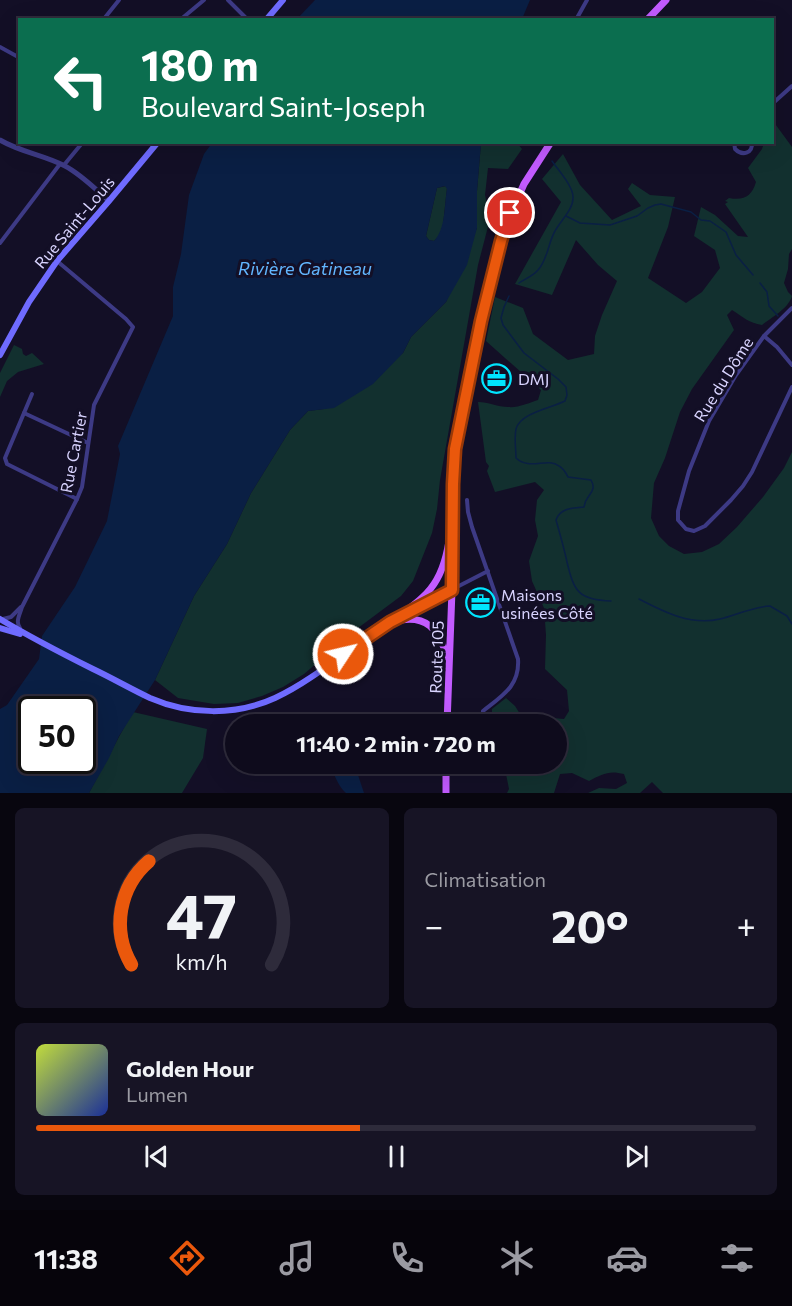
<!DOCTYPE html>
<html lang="fr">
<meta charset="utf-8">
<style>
:root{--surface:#0e0b1c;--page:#171425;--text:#f1f3f6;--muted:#9b9ba3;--line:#2e2b3b;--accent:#ea580c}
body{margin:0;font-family:Commissioner,sans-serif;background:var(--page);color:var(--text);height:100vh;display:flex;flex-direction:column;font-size:22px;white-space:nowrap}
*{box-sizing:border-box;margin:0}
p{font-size:20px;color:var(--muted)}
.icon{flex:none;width:33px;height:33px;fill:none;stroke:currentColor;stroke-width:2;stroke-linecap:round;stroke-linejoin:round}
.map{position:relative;height:793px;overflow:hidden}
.sheet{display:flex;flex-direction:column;gap:15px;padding:15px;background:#08060f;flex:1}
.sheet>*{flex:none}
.guide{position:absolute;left:18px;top:18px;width:756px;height:126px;border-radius:0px;box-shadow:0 6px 24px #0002,0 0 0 2px var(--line);background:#0b6e4f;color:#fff;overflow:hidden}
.speed{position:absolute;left:18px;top:696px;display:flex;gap:12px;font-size:30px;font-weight:700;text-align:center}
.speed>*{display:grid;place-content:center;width:78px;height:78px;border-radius:50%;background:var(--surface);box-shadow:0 6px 24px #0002,0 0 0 2px var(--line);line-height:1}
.speed .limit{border:3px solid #111;border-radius:9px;background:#fff;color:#111}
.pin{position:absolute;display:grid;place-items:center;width:51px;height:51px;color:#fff;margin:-26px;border:3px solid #fff;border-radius:50%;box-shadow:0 2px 6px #0007}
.me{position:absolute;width:66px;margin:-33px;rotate:55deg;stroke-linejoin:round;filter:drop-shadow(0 0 4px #0008)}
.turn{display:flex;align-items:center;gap:21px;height:126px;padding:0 24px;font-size:27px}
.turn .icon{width:78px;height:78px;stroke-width:2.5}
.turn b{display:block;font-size:42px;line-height:51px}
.big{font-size:45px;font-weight:700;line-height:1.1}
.sheet .card{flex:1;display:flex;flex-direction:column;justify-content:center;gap:9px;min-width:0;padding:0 21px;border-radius:9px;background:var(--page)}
.sheet .dial{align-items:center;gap:0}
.dial svg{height:156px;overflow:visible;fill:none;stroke:var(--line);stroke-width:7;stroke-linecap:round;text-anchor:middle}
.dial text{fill:var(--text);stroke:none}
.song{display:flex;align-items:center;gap:18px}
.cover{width:72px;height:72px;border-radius:9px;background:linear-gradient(135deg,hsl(70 70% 55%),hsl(230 70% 35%))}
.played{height:6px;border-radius:3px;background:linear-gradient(90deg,var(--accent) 45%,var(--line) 45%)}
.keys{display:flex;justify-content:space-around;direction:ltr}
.heat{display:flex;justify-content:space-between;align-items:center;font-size:33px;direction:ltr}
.sheet .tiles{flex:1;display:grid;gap:15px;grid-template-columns:1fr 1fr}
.card:last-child{grid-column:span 2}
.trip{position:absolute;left:225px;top:714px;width:342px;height:60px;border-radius:30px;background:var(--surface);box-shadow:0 6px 24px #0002,0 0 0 2px var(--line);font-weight:700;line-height:60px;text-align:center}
.dock{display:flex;height:96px;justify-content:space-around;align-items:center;background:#06040b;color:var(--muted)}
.dock .icon{width:42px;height:42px}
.dock .active{color:var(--accent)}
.dock b{font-size:27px;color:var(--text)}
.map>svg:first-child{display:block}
.green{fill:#12302f}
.water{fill:#0a1f44;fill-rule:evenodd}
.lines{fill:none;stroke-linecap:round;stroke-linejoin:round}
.stream{stroke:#0a1f44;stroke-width:1.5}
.minor{stroke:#3d3a85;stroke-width:4}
.tertiary{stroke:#3d3a85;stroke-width:5}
.secondary{stroke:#6f6bff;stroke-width:6}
.primary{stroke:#c25bff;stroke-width:7}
.route-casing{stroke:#983908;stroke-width:15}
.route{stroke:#ea580c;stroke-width:10}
.labels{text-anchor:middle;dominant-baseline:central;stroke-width:6;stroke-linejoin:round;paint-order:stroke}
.street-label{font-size:16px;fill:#d9d4ff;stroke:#130f26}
.poi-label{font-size:16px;fill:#d9d4ff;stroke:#130f26;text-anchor:start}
.water-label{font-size:18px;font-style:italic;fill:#62b6ff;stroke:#130f26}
</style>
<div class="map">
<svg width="792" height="793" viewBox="0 0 792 793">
<rect width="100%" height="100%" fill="#130f26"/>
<g class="green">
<path d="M773,121L792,147V249L789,254L788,269L784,283L788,292L792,296C788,309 772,317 762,325C749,323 743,317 732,310L727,315L734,330L692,389L680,412L665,458L654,483L651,518L659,536L669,546L684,554L702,552L719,544L737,527L763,497L784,468L792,452V793H663L652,782L640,793H588L599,788L616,789L627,783L624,774C609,770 602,774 589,781L572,773L560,774L554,793H507L509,789L504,764H556V724H492V709L506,698L515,706L520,714C528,717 531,716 540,716C548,716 556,719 564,719L569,711L567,690L545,669L546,635L544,608L532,581L529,561L538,536L535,520L537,500L544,490L535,482L495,492L487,471L489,466L486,462L478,402C488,402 498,407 508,407C518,408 529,403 538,400L541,390L486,341L495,297L523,308L533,334L568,360L594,354L595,336L602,315L617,281L598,265L576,240L552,295L515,284L561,202L542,179L563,154L580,185L612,220L641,206L628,189L632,183L650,195L675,197L668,227L648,278L686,303L702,292L720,268L715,250L694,236L701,207L715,215L738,236L748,237L725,204L728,202L725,201L729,198C744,201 752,196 756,182L748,168L762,149L764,143L772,142Z"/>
<polygon points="481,143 517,143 522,149 508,169 488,168 485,195 490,219 478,265 440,480 437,509 432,533 413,581 401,596 358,628 304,674 283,687 262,696 238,703 214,704 178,698 155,680 194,596 227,544 251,493 290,430 308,411 324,409 403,353 411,337 446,302 477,228 477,191"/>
<polygon points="446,186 447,188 443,225 440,235 434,241 429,240 426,236 437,188"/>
<polygon points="14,345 22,349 23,354 26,356 32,353 44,364 18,372 7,381 0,397 0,373"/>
<path d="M133,712L207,729L203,758L182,793H89C104,766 117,739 133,712Z"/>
</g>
<g class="water">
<polygon points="315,0 530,0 522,19 297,19"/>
<path d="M212,143H481L477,191V228L467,265L446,302L411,337L403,353L373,384L334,408L308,411L290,430L251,493L227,544L194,596L155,680L119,736L109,758L89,793H0V709L7,705L39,659L42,636L75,587L107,521L120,454L118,446L173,316V287L181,254L189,195L204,154ZM445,186L447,189C444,206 446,228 434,241L429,240L426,236L437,188ZM32,710H82V760H32Z"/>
<path d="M330,764H350L357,772L364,793H346C338,786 334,774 330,764Z"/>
</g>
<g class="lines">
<g class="stream">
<polyline points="566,216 580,223 610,225 637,216 648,208 655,205 661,204 691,212 701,220 710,221 726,232 736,255 753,275"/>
<path d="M519,283C525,279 533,276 538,270C548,259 548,243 555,231C561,220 573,210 573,198C574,187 558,170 552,161"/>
<polyline points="760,283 767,292 769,306 778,316"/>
<path d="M509,296L504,307L501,318L503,325L524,353L558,379L566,387L567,395L565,401C551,408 520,413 516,429C514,438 516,449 516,458C530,471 547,457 559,466C563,468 566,473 568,477L591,480C596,489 591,492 587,499C585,501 585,504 584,507C573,508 560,508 556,520C560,534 564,548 567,562C574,592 579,600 611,601"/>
<path d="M639,599C664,612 691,626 720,619C736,615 752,607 770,606L787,616L792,624"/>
</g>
<g class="minor">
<polyline points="228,0 248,20"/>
<polyline points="577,18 587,0"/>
<polyline points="103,20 119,0"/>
<polyline points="180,20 204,0"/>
<polyline points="0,47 20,58"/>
<polyline points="772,104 792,86"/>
<path d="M734,142L735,149C742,156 753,154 752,142"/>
<polyline points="64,165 83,142"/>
<polyline points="0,243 60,164"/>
<polyline points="792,308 764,336 736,375 709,421 689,471 678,511 678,520 686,529 694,531 705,526 731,500 743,486 752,472 792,387"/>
<polyline points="764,336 777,347 792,365"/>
<polyline points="32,394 5,458 7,464 77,499"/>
<polyline points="24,413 88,443"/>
<path d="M467,500L468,512L472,527L518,659C520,686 502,696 483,711"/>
<polyline points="453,589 488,571"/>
<polyline points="3,619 11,617 21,607"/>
<path d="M20,628C15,622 20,614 22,607L77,499L82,487L94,405L133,327L126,319L57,261"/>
</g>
<path class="tertiary" d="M0,140C20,152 44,155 65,166C82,175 95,189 109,201"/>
<g class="secondary">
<polyline points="266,20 283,0"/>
<polyline points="0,355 29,302 57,261 109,201 158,142"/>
<polyline points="410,611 452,590"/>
<path d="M0,619C30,637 61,653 93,669C112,678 131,689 150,698C189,715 236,716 275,698C318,678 352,644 393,620"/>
<polyline points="0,628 20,634"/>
</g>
<g class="primary">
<polyline points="647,20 666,0"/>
<path d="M396,621C426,614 439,629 447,657"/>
<path d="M390,622C426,597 442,586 449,541"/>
<polyline points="447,724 452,590 453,484 455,449 458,428 481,321 497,255 506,225 524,184 551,142"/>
<polyline points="446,793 446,764"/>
</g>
</g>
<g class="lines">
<defs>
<polyline id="route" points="343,654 390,622 452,590 453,484 455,449 481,321 501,241 510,213"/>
</defs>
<use href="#route" class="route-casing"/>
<use href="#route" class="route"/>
</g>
<defs>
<symbol id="office-ring" viewBox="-11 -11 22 22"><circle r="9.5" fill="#130f26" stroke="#00e5ff" stroke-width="1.5"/><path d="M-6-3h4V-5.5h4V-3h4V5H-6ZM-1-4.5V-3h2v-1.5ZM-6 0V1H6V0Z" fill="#00e5ff"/></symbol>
</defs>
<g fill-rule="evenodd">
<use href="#office-ring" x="480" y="362" width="33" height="33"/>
<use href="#office-ring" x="464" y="586" width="33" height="33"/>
</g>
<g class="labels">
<g class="street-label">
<text transform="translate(74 222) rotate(-50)">Rue Saint-Louis</text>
<text transform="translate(723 379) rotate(-58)">Rue du Dôme</text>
<text transform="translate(73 452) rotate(-79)">Rue Cartier</text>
<text transform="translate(436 657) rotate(-88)">Route 105</text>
</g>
<g class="poi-label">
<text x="518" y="378">DMJ</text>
<text x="501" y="594">Maisons<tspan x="501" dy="18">usinées Côté</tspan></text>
</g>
<g class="water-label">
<text x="305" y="268">Rivière Gatineau</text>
</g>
</g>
</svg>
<div class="speed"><div class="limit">50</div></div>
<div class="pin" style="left:510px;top:213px;background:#d93025"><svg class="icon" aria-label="arrive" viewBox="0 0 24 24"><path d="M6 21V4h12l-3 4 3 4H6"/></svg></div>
<svg class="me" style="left:343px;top:654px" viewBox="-20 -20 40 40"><circle r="17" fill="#ea580c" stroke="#fff" stroke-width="3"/><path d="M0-11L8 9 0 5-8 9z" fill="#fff"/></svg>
<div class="trip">11:40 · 2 min · 720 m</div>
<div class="guide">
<div class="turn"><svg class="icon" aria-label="left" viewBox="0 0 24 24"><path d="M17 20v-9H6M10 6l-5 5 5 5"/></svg><div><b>180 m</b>Boulevard Saint-Joseph</div></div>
</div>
</div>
<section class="sheet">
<div class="tiles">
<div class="card dial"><svg viewBox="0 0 100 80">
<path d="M14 69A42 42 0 1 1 86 69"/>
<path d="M14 69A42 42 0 0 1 23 16" stroke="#ea580c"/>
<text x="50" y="56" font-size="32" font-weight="700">47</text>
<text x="50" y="72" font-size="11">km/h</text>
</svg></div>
<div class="card"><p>Climatisation</p>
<div class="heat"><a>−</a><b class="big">20°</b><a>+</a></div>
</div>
<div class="card">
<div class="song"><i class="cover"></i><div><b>Golden Hour</b><p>Lumen</p></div></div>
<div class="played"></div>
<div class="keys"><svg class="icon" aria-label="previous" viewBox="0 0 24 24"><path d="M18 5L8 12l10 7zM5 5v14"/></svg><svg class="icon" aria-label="pause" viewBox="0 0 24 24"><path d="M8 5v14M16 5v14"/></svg><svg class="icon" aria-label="next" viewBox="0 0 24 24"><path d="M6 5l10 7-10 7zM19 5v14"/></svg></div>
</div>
</div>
</section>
<nav class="dock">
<b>11:38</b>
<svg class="icon active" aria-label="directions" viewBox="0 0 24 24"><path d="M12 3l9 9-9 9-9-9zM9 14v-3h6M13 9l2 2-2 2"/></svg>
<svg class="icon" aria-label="music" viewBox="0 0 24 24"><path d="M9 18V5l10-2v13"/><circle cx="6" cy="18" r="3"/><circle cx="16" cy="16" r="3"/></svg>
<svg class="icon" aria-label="phone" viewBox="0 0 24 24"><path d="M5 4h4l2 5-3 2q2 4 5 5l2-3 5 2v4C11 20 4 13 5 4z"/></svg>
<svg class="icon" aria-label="climate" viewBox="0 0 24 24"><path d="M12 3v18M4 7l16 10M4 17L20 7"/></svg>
<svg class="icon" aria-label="car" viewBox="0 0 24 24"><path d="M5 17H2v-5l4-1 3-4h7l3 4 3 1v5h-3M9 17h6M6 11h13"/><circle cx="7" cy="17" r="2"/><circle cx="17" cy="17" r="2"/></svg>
<svg class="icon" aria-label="filters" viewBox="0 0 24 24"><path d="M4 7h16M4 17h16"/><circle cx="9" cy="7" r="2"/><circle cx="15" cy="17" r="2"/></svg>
</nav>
